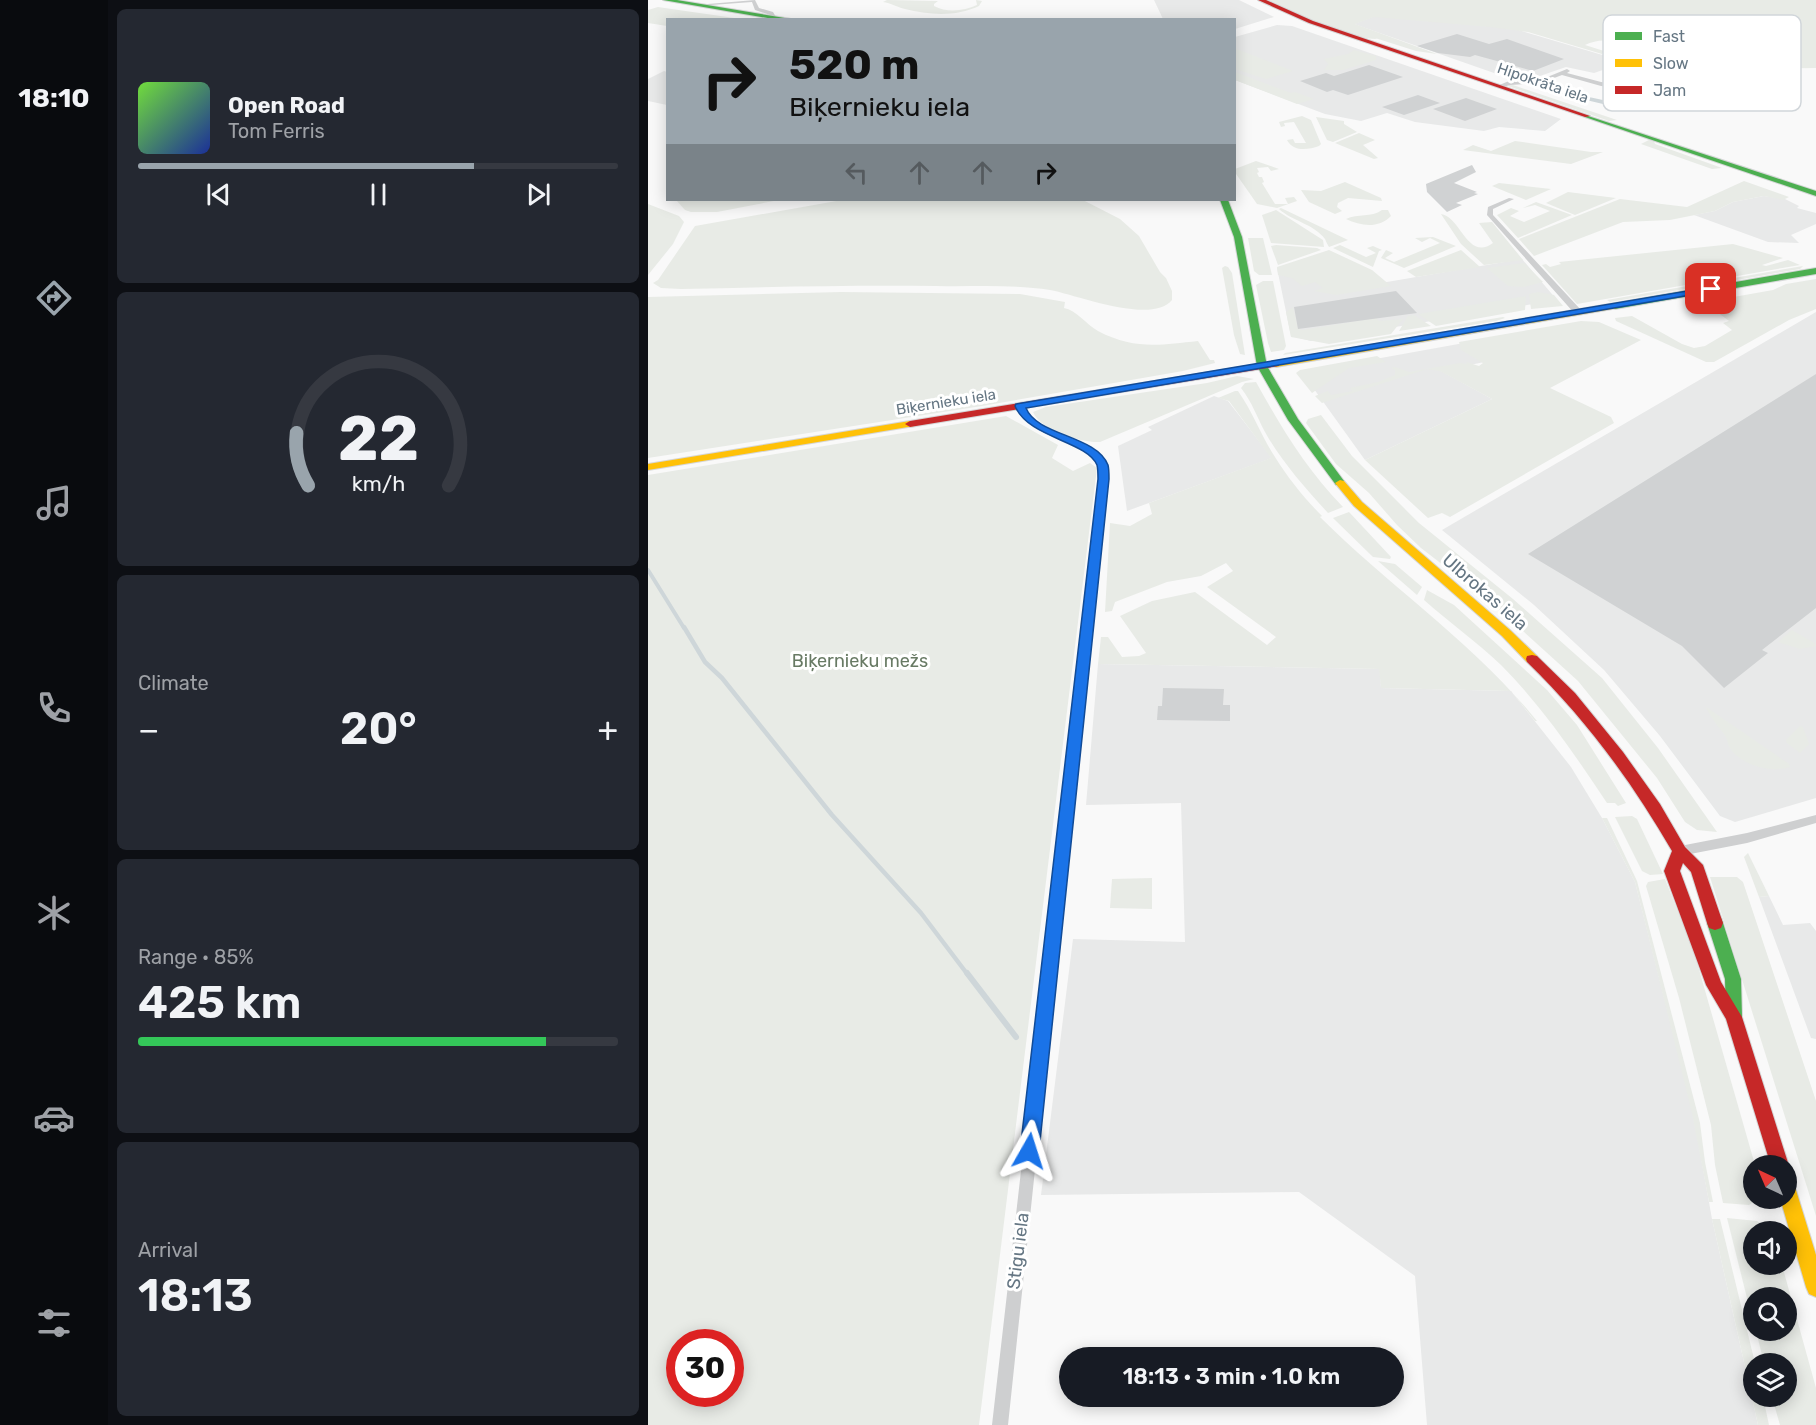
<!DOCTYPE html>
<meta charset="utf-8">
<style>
:root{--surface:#171b24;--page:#242831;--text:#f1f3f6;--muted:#9ea1a6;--line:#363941;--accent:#99a4ac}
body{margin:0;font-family:Rubik,sans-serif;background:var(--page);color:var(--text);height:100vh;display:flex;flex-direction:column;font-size:22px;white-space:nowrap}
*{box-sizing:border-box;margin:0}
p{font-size:20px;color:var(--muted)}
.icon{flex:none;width:33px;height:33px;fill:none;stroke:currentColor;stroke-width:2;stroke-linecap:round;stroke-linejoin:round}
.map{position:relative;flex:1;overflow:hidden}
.sheet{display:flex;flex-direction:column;gap:9px;padding:9px;background:#0d0f14;width:540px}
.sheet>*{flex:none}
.hud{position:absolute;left:18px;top:18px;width:570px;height:183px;border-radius:0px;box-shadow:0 3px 15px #0003;background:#99a4ac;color:#111;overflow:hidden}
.needle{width:39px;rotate:316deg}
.controls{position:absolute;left:1095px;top:1155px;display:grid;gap:12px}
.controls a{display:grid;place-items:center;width:54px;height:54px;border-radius:50%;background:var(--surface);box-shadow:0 3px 15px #0003;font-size:30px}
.speed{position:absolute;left:18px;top:1329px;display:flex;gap:12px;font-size:30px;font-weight:700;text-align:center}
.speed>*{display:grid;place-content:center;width:78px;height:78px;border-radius:50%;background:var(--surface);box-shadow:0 3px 15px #0003;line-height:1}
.speed .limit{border:9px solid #d22;background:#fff;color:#111}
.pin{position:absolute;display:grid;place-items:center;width:51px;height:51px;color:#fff;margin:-26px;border-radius:12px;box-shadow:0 3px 9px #0006}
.me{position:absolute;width:66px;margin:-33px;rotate:6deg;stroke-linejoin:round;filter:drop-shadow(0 0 4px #0008)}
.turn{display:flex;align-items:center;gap:21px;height:126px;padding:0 24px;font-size:27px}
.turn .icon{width:78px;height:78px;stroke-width:2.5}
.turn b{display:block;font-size:42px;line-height:51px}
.lanes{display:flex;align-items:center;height:57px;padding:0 24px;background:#0003;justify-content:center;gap:30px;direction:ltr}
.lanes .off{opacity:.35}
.big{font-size:45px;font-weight:600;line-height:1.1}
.sheet .card{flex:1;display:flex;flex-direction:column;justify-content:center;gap:9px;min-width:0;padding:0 21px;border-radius:9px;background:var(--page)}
.sheet .dial{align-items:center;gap:0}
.dial svg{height:156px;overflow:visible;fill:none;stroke:var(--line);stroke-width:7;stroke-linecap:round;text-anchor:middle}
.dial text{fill:var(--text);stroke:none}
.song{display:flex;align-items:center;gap:18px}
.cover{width:72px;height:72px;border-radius:9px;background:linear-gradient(135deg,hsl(100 70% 55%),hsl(230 70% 35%))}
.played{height:6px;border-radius:3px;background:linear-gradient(90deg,var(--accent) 70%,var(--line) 70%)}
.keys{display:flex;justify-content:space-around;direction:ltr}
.heat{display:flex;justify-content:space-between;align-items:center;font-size:33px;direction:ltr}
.charge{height:9px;border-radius:4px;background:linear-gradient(90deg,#34c759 85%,var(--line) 0)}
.trip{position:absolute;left:411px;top:1347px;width:345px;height:60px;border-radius:30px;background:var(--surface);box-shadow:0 3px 15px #0003;font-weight:600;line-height:60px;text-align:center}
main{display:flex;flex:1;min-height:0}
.tabs{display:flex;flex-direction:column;width:108px;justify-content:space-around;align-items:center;background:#090b0e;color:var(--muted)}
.tabs .icon{width:42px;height:42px}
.tabs .selected{color:var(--accent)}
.tabs b{font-size:27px;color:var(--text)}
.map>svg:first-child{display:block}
.built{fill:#e8e9e9}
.green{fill:#e8ebe6;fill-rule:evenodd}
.water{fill:#ced6d9}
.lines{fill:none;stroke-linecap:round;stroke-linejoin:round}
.stream-far2{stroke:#ced6d9;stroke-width:4}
.stream-far1{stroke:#ced6d9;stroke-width:4.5}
.stream{stroke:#ced6d9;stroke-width:6}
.building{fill:#d0d2d3}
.fast-casing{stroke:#d5d6d7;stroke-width:2}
.slow-casing{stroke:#d5d6d7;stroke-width:2}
.jam-casing{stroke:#d5d6d7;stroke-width:2}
.street{fill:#cecfd0;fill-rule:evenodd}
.fast{fill:#4caf50;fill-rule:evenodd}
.slow{fill:#ffc107;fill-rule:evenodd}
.jam{fill:#c62828;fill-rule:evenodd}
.route{fill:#1a73e8;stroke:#114b97;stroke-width:1.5}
.labels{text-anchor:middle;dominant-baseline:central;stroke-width:6;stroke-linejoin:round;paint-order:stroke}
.far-street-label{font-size:15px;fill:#657683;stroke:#fff}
.street-label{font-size:18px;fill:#657683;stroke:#fff}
.park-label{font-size:18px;fill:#687a64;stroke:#fff}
.key{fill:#fff;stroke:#d1d6da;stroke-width:1.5}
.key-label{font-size:16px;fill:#657683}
</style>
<main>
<nav class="tabs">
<b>18:10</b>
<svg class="icon selected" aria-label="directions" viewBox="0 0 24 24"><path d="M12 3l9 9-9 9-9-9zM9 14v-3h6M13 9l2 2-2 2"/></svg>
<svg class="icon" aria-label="music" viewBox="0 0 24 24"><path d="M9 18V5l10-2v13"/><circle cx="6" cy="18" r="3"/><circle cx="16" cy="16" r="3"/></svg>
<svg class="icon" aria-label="phone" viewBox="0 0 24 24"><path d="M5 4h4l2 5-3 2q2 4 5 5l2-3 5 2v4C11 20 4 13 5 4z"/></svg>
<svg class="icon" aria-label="climate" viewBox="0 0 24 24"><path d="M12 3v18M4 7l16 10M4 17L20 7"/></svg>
<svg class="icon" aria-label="car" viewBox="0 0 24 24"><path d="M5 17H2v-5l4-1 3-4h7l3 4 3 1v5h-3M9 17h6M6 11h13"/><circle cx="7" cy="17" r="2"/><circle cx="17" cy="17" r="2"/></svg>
<svg class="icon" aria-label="filters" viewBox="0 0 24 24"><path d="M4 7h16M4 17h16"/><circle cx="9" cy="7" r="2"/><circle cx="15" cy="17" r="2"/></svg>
</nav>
<section class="sheet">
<div class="card">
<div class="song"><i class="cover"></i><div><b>Open Road</b><p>Tom Ferris</p></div></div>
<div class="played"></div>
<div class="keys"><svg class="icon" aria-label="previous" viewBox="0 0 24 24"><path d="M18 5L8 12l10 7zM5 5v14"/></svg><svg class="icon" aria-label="pause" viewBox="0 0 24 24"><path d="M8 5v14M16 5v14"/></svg><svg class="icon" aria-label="next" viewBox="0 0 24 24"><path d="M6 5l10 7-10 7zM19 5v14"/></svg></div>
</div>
<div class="card dial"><svg viewBox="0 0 100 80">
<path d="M14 69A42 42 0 1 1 86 69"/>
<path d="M14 69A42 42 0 0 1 8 42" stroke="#99a4ac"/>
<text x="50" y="56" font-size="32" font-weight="700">22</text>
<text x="50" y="72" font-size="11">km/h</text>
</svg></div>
<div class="card"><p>Climate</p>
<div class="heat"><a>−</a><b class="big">20°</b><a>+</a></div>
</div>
<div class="card"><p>Range · 85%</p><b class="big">425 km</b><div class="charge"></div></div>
<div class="card"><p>Arrival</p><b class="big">18:13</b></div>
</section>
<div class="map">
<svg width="1168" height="1425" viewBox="0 0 1168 1425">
<rect width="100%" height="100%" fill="#f9f9f9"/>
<g class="built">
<polygon points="506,0 591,0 626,17 587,29 586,20 515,19"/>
<polygon points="735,13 860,27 978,62 946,73 918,67 886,78 879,76 866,80 706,24"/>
<polygon points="629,25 644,26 913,119 897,131 851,127 836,131 767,122 739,113 713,121 677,114 587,80 587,37"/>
<polygon points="16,71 19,72 19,105 0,101 0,79"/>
<polygon points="1116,196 1137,199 1151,206 1149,208 1168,213 1168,224 1143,235 1151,243 1120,242 1046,215 1067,211 1085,202"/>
<polygon points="874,259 909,300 663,341 643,336 629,268 642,265 686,291"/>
<polygon points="1168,312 1168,798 1087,822 1072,816 1012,736 956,670 886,605 794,530"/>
<polygon points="816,343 841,361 793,371 844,399 717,460 666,389 694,365"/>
<polygon points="566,396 580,401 624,458 479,511 470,446 504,430 500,427"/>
<polygon points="450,664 732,669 733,688 863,691 923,767 954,818 987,882 1045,1113 1064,1219 1110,1425 779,1425 767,1276 651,1192 393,1195 425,939 537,942 533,803 438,805"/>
<polygon points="1121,896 1135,925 1162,923 1168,931 1168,1039 1163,1038 1111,897"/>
</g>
<g class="green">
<path d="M239,0L290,1L286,4V6C299,13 316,11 329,5L328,0L334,1L331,6C308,17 281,15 257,9C249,7 243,3 235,2Z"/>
<path d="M618,0H1168V68L1078,69L1000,59L984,60L965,56L972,46C961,38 949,40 937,45L956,51L954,54L880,32L842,27L726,17L707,24L789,54L768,51L727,38L729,39C707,40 639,11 618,0Z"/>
<polygon points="10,7 93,19 20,20 19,26 0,23 0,10"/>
<polygon points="586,48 645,71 618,79 587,69"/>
<polygon points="706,50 728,56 728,60 695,70 676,70 680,64 676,59 700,54"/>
<polygon points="587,72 643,93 647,92 666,99 649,104 587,80"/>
<polygon points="862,84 969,120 961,121 860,86"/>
<path d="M654,116L663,120L673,144L671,146C660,150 645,152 639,140L645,139L647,143H658L646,122L636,123L637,126L633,127L631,122Z"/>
<polygon points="668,117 696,121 696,124 709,132 685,142 679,140"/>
<polygon points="711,133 727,140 715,145 730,158 726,159 687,143"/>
<polygon points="1001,140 1006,141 1007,144 1074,168 1064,169 993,144"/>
<polygon points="867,141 943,152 955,152 923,164 815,150 825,145 843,151"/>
<polygon points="608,161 631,169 623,171 620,167 609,168 611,172 609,173 611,177 614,177 616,182 614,183 627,204 640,204 637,198 646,197 649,201 629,208 609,204 586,171 587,169"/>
<polygon points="1096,181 1141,197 1135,200 1116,196 1085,202 1067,211 1022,220 975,222 886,256 871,239 972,199 1039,207"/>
<polygon points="697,182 733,198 734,201 700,198 690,203 689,207 694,211 687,214 661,202 653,190 673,191"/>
<polygon points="851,183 903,189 878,200 844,186"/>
<polygon points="920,192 968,198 927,215 898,203"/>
<polygon points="28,200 131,200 69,212 43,212 37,210"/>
<path d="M194,200H435L472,219L491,236L512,272L518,278L524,291V300C504,325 429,295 402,290C364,284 325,287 288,286C203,285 118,287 33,289L13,288L5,283L10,280L47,226Z"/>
<polygon points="888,202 924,215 870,238 849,215 863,208 871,211 862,216 876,222 902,211 887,205 875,208"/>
<polygon points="0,204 31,216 36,222 25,244 0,275"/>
<path d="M633,208L700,240L681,247C679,244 678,241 677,239C666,224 644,221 631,209Z"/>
<polygon points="628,210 675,240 676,247 623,243 614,215"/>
<path d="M734,210H740L743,216C730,229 713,226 698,219C710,213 723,218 734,210Z"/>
<path d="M793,214C812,216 820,262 845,243L831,223L844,222L875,260L836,265L813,244Z"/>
<polygon points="785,237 808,246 756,268 733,258 738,250 745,253 737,258 746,262 792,243 782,238 774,242 767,238"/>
<polygon points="600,238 615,238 624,275 611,275 606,271"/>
<polygon points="1085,244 1135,258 1114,265 1118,266 1140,260 1152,265 929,304 894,265 898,264 902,267 913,264 911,262"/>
<polygon points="628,245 669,248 673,250 630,265 623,246"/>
<polygon points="692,245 718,257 728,253 719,248 725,246 734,250 731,251 725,267 685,248"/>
<polygon points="681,250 724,270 743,286 688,295 666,291 675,288 667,282 654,286 644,278 630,275 629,267"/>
<polygon points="813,250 832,267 768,277 759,271"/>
<polygon points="876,263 895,282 876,287 860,286 839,268"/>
<polygon points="577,266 580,267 584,273 597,355 592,354 586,335 574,268"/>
<polygon points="1155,266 1152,269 962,302 959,300"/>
<polygon points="1168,279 1168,309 1141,320 1066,362 1058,362 968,321 967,318 984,316 1034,344 1046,348 1057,346 1084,330 1075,323 1081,321 1060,305 1054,306 1052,303 1125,290 1138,284"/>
<polygon points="615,281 625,281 638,346 636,350 623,352 620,343 608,285"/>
<path d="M193,292L372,294L417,302L416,308C428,310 439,325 450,331C486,350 512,345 550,341L562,360H566L567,363L535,371L334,406L0,458V297Z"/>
<polygon points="890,292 906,295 915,306 883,309 881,294"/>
<polygon points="878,296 877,310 788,326 770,314"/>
<polygon points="645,307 650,329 655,330 728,318 731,321 755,319 743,334 681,344 643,337 638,312"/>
<polygon points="766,315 783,326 751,331 760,316"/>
<polygon points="855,317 857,318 848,321 635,355 637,353"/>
<polygon points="933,321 951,322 993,340 902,388 963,417 966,423 802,517 794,513 780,518 717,460 844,399 792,371 779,369 674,403 667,396 680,391 683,395 704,391 702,388 730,382 747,375 747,370 743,368 747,367 761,372 812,363 819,364 818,362 831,366 835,363 813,350 811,342"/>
<polygon points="729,356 738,362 701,368 664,393 648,373 652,370"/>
<path d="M589,376L606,379L594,382L452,442C434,443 393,431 385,412L398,407L559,383Z"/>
<path d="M608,382C633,427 658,469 695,507L680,513C658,489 633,461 617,432C609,417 604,402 593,388L597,383Z"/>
<path d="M587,391H590C605,412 613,436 627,457C640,478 656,498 674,516L672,517C741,586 826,643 889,721H887L863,691L733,688L731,669L450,664L453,637H460L474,657L491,656L498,653L472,616L504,601L547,592L619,645L628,637L559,587L585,571L578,563L553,576L519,582L467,602L464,611L457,612L462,523L482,526L504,514L501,503L623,458L581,401L570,398Z"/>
<polygon points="673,415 704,456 771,523 865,599 954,678 1010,748 1069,832 1049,830 1037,822 1009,778 930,681 843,602 773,548 749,525 721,493 688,464 658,423 660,419"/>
<path d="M358,416L410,445L404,458L425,471L442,463L449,468L331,1425H0V475ZM32,1342H82V1394H32Z"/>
<polygon points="701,512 743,557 742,559 725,557 685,518"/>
<polygon points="730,561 747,564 774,587 769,595"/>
<path d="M779,590L806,605L899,690L929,725L978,803L970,806L967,803H959C927,755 894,706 853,665C829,642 801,622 776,600Z"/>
<polygon points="1144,630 1168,644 1168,646 1152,649 1130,642"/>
<path d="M1058,707L1141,764L1142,767C1123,773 1097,766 1084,751C1079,745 1080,739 1076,734C1070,727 1061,714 1058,707Z"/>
<polygon points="1152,726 1155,727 1161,744 1152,753 1139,743 1138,740"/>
<polygon points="984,816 989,819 1015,874 1002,875 994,871 967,817"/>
<polygon points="954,818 959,818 989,881 1052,1123 1057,1162 1065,1202 1061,1202 1044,1113 987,882"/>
<polygon points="1100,853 1121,896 1111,897 1096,857"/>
<polygon points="1062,877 1089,877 1095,882 1168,1101 1168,1216"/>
<polygon points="504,878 504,909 462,908 464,879"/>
<polygon points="1017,879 1046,952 1107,1165 1106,1198 1110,1199 1101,1205 1075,1203 1067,1165 1063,1125 1031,998 998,886 1000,882"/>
<polygon points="1079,1218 1109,1221 1124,1231 1106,1232 1106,1264 1134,1265 1168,1388 1168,1425 1132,1425 1124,1397 1138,1396 1138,1364 1116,1363 1108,1331 1138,1330 1138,1298 1106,1298 1105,1322"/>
<polygon points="1064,1219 1072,1219 1107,1363 1106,1396 1115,1397 1121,1425 1110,1425"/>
</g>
<polygon class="water" points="896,90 913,91 978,105 1070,107 1125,105 1130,107 1057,110 957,107 955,104"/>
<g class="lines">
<polyline class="stream-far2" points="0,570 36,628"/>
<polyline class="stream-far1" points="36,627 57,662 74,678 184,815 273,913 320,975"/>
<polyline class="stream" points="319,973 368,1037"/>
</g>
<g class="building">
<polygon points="809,34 841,44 859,39 916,59 885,71 827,55 822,57 790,53 769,46"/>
<polygon points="721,65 755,77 700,95 685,90 679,92 652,81 678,73 686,76"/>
<polygon points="770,95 792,103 756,115 734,107"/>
<polygon points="818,98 849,109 817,121 785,109"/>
<polygon points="824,165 828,172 806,183 829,192 826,193 830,194 808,203 814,205 799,212 779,192 778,184"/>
<polygon points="748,291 769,313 650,329 646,307"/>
<polygon points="1168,374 1168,608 1114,650 1120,653 1076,688 1034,646 880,554"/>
<polygon points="515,688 576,689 575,705 582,705 582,721 509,720 510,706 514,706"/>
</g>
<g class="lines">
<defs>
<g id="fast">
<polygon points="15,0 29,0 149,20 131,20"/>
<polygon points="937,115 1168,191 1168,196 937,117"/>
<polygon points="572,200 580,200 594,237 619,366 650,419 696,481 696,485 688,485 640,420 609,366 586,237"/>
<polygon points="1168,268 1168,274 967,309 962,306 967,303"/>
<polygon points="1067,916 1073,918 1075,923 1093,979 1094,1017 1092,1022 1086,1024 1080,1022 1078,1017 1077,979 1059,923 1061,918"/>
</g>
<g id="slow">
<polygon points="967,303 972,306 970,308 628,367 623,364 628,361"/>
<polygon points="262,421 266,422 266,426 0,470 0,464"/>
<polygon points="692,480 696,481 714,502 862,630 889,656 890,659 889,662 879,662 854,636 706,506 687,483"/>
<polygon points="1138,1178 1145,1181 1147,1187 1168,1255 1168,1297 1161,1294 1158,1287 1132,1198 1138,1198"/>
</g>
<g id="jam">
<polygon points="610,0 618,0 665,21 942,116 937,117 661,23"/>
<polygon points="628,361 631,362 631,366 262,427 257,424 262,421"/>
<path d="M884,655L889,656L927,693L975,752L1012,804L1037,847L1055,865L1075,923L1073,928L1067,930L1061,928L1059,923L1043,872L1035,863L1032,871L1073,982L1094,1017L1141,1166L1139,1172L1138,1166H1123L1078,1019L1058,985L1016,871L1024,851C984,782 937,718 879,662L878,659L879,656Z"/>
</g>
</defs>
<use href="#fast" class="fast-casing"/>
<use href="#slow" class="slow-casing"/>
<use href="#jam" class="jam-casing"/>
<g class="street">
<polygon points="107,0 111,8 125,12 128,17 107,10 104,2 50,6 48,5"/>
<polygon points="919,69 922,71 919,73 953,82 1099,98 1096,100 953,86 914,75 893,83 862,85 852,88 849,86 861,81 892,80"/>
<polygon points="861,198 866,199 845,209 845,215 933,310 933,314 927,314 839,215 840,207"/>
<path d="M369,404H375C377,408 379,413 383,416C409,443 455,433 460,479L360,1425H344L452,479C451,474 452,469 450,465C439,439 394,439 375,418C372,415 370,410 368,406Z"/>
<polygon points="1168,815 1168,823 1099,843 1032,856 1028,854 1026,851 1028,848 1032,846 1099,833"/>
</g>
<use href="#fast" class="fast"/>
<use href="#slow" class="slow"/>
<use href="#jam" class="jam"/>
</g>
<path class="route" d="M1063,287L1067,289L1066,291L378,408C389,436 448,435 460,465C461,469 461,475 461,479L391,1151L388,1158L381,1160L375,1158L372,1151L450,479C450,475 450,469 449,465C439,441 380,438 367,406L368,404Z"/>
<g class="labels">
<g class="far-street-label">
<text transform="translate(895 83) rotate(19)">Hipokrāta iela</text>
<text transform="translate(298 402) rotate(-9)">Biķernieku iela</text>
</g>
<g class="street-label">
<text transform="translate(837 592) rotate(41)">Ulbrokas iela</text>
<text transform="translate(370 1251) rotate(-83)">Stigu iela</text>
</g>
<g class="park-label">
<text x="212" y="661">Biķernieku mežs</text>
</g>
</g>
<rect x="955" y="15" width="198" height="96" rx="9" class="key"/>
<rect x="967" y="32" width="27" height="8" fill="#4caf50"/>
<rect x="967" y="59" width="27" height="8" fill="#ffc107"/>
<rect x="967" y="86" width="27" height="8" fill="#c62828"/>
<g class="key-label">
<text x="1005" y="42">Fast</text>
<text x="1005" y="69">Slow</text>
<text x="1005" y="96">Jam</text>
</g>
</svg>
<div class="controls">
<a><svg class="needle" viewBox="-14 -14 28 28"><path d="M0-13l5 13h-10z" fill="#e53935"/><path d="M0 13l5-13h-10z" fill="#9ea1a6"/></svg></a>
<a><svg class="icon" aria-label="sound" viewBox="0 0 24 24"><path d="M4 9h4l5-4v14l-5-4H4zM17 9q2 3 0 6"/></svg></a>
<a><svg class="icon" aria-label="search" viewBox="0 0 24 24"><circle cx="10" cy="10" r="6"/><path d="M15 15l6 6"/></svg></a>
<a><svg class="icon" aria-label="layers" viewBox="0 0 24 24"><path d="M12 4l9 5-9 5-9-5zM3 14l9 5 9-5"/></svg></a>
</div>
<div class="speed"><div class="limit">30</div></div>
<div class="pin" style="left:1063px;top:289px;background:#d93025"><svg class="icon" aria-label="arrive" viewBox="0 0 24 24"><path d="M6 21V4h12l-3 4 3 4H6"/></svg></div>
<svg class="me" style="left:381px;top:1151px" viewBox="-20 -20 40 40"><path d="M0-17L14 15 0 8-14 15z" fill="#1a73e8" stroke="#fff" stroke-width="4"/></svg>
<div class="trip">18:13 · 3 min · 1.0 km</div>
<div class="hud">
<div class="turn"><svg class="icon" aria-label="right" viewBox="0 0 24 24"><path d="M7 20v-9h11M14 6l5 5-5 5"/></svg><div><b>520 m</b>Biķernieku iela</div></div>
<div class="lanes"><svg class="icon off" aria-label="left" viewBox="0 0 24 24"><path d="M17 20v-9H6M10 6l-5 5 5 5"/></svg><svg class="icon off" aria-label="ahead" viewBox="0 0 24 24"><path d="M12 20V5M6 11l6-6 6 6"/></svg><svg class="icon off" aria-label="ahead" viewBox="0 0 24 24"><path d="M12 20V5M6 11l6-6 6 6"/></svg><svg class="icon" aria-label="right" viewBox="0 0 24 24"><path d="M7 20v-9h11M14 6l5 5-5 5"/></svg></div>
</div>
</div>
</main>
